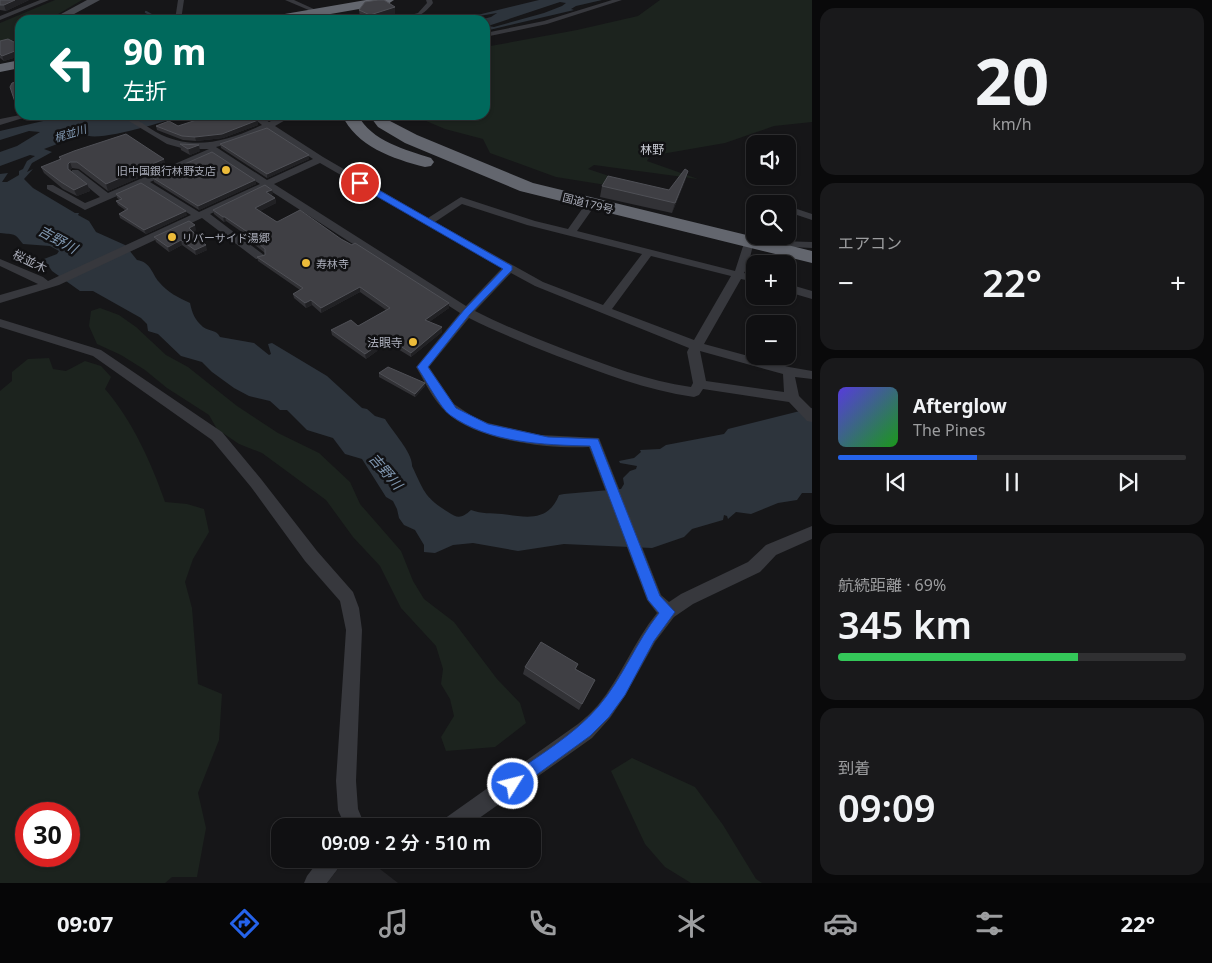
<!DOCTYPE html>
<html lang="ja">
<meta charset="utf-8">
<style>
:root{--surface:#101012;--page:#19191b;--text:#f1f3f6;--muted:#9c9d9f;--line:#303032;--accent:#2563eb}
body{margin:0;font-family:"Noto Sans","Noto Sans JP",sans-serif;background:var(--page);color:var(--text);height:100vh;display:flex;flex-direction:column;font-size:19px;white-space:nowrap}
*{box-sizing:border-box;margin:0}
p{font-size:16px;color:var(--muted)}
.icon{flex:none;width:28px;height:28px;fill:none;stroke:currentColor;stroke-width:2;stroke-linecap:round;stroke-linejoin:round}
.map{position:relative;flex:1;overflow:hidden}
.drawer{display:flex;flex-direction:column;gap:8px;padding:8px;background:#09090a;width:400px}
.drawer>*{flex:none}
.top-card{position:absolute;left:15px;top:15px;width:475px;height:105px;border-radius:15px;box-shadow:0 1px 4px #0004,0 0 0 1px var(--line);background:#00695c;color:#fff;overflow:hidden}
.controls{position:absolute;left:746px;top:135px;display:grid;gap:10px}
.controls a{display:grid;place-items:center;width:50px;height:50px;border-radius:10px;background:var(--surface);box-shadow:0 1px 4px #0004,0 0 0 1px var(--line);font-size:25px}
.speed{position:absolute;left:15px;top:802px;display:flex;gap:10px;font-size:25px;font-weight:700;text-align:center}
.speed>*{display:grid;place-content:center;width:65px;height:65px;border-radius:50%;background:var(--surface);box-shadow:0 1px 4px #0004,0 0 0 1px var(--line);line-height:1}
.speed .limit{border:8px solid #d22;background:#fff;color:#111}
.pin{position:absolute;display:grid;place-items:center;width:42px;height:42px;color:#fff;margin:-21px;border:2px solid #fff;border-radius:50%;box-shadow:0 1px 5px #0007}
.me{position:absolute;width:55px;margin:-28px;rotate:54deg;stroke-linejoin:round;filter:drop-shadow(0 0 4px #0008)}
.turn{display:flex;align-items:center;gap:18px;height:105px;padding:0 25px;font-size:22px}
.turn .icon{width:65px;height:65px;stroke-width:2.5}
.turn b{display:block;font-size:35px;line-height:42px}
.big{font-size:38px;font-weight:600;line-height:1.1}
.drawer .tile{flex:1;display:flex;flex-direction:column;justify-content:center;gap:8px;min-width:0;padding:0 18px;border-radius:15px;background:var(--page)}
.drawer .dial{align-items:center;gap:0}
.dial b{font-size:65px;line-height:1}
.song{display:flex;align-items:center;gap:15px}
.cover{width:60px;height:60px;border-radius:8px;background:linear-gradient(135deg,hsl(250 70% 55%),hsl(120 70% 35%))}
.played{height:5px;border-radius:2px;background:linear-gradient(90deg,var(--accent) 40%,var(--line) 40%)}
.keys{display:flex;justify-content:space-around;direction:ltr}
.heat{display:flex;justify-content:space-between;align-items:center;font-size:28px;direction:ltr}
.charge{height:8px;border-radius:4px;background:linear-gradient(90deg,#34c759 69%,var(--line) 0)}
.trip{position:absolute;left:271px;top:818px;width:270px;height:50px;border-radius:15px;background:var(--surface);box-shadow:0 1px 4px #0004,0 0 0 1px var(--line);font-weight:600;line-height:50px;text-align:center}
.tabs{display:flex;height:80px;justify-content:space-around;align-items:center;background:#060607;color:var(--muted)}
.tabs .icon{width:35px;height:35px}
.tabs .on{color:var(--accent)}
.tabs b{font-size:22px;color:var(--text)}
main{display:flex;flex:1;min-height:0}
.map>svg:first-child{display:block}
.built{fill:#222225}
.green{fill:#1c231e;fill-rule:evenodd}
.water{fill:#2d343c;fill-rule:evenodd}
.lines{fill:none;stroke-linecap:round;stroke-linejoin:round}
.stream{stroke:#2d343c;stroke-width:2.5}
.street{fill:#37383d;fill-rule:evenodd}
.secondary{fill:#45474d;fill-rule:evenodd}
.highway{fill:#63666e;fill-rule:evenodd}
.wall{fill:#323236}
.shaded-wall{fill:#212124}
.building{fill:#3f3f44;stroke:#4f5056}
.route{fill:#2563eb;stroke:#184099}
.poi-dot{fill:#ecbb3a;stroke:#111113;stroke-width:2}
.labels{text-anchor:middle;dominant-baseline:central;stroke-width:5;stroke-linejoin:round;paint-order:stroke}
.far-water-label{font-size:11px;font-style:italic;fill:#8198b1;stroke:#111113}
.far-poi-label{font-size:11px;fill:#a9acb8;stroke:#111113;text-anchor:start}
.far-street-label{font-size:11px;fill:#a9acb8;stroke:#111113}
.far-quarter-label{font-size:12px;fill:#c9ccd4;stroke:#111113}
.street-label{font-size:12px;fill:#a9acb8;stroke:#111113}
.poi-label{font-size:12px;fill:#a9acb8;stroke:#111113;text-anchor:end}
.water-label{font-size:14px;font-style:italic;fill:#8198b1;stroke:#111113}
</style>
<main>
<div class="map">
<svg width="812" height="883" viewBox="0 0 812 883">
<rect width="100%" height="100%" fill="#161618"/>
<polygon class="built" points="346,859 367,859 398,883 327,883"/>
<g class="green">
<polygon points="55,0 82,0 48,20 20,20 20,38 0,45 0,23"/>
<polygon points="660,0 812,0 812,122 774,126 725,143 650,156 647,161 698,179 594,165 588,169 633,184 631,189 556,177 490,153 483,139 445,129 412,115 485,115 485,47 577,30 638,16"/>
<polygon points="100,308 119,315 136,327 166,355 188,367 237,406 278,433 319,453 350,482 360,504 401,551 413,581 424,599 454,622 497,679 520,703 526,723 495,747 446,751 441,737 454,716 450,699 441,684 443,669 436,646 401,608 380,566 353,537 326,500 262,453 239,444 217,429 209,415 167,388 145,370 121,355 97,344 89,326 91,311"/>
<path d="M49,358L53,369L66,371L85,361L101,366L111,377L105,389C132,420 152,464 165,502L187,504L204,509L209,532L193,559L185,582L192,608L198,684L222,694L219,740L198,793L206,828L197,877H172L165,883H0V391L12,381V372L28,359ZM26,814H69V856H26Z"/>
<polygon points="632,758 695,787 723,825 756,879 762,883 691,883 665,867 645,844 611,771"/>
</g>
<g class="water">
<path d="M539,0H602L576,6L571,9L574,10L485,31V20H479L491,17L497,13L473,17L471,20H457ZM560,2L566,3L562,6L544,13L494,27L488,26Z"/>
<path d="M69,115H186C169,120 95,144 84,134L44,149L52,152L32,163L27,172L33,169L24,179L33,188L75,213H79L78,215L89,221L96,232L125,245L137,260C151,262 152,274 159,282C167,292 179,298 190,303C192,313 195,320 203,327C210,332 216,329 220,337L254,343L269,355L271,354L268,344L272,343L327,376L362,408L367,409L375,416L385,419C392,431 413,453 412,466C424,491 424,497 448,512C458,519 462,518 471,510C482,514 491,513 502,514C525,517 548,523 559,495L564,494L621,489L624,484L623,478L630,471L636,469L637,466L620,463L619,461L634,458L641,452L640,450L660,449L666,445L724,434L728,429L812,408V493H802L797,500L778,503L751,514L736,512L728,519L727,516L724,515L723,520L692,529L684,537L652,548L564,544L518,551L473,543L453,545L435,553L424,552V545L415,530L404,525L399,518L397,509L393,501L386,497L362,459L345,454L333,438L307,430L287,410H280L270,401L249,396L234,388L212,372L202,362L181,356L158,334L148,331L147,324L141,318L93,291H80L52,271L44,259L57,254L59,251L50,246L23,244C14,232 15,235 0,233V174L8,173L2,182H7L19,175V171L23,169L27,161L35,156L30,155L0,166V152L17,146L40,132L29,131L0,140V131Z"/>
</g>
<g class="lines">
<g class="stream">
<polyline points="146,12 153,16"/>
<polyline points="158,19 161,20"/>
</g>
<g class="street">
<polygon points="40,0 49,0 0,20 0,16"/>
<polygon points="178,0 184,0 181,20 175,20"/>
<polygon points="285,0 294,0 316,10 311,11"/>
<path d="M426,0H432L433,3C421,18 412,20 393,20L418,13L427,3Z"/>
<polygon points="612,0 622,0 547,24 485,37 485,33 544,21"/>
<path d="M326,13L337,19L338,20C332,20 327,20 323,15Z"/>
<polygon points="20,115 33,115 0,125 0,119"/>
<path d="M119,115C134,115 144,125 156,132C192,152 228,141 262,125L249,115H259L269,122L283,115H294L275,126L323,157L428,218L461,197L535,221L568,229L587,202L591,201L596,204L577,231L735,271L745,240L812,242V248L753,245L748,266L744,273L755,276V282L741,279L704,344L789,367L812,371V379L795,377L799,396L812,409V422L807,421L789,402L703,389L699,395L694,397C646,390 602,373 557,356C527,344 497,332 469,318L429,367L454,404L472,416L488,423L541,435L599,438L661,595L669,602L681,594L748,562L766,545L812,526V539L776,555L760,572L693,604L674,617L655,642L625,696L610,718L592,738L468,826H441L444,819L578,724C585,718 592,712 598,705C621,677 634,641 657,613L647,600L589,447C549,449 476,441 446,412C433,400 425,382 416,367L460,313L266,188L210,214L264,255L265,257L264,259H256L202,218L59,285L0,303V295L38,284L0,266V259L43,277L48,281L191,215L142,185L85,210L47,189V185H53L85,203L100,197L72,174V170H78L108,193L209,149H185L167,144ZM268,129L313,159L267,180L216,147L235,142ZM213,154L260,184L199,212L150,182ZM320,163L502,268L466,306L274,184ZM462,204L527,225L642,254L603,305L543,282L435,222ZM651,256L731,276L694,340L612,309ZM511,273L535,286L689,348L687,352L693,383L691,387C647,381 607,365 566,350C535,338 504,326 475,311ZM700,351L783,374L784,392L706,381Z"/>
<path d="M755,195L776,202L777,204C767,204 757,205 750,198Z"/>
<polygon points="788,206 812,214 812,220 788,212"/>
<polygon points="788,284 812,291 812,299 788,292"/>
<polygon points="0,319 101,350 222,432 261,479 317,551 353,592 359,608 362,630 356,781 358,809 365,826 345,826 338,810 336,781 346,630 340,601 305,561 251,487 212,440 93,356 0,327"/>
<polygon points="320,859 343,859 340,866 327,883 304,883 307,876"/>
</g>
<polygon class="secondary" points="87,0 100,0 63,20 50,20"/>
<g class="highway">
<polygon points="366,0 394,0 388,4 296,20 266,20 273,16"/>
<polygon points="20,60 20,68 0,72 0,64"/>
<path d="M342,115H358C371,141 406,150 431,158L434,162L431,166L425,167C393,159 356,146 342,115Z"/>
<polygon points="369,115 385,115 390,121 417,135 533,183 812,251 812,263 520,191 405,143 378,127"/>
</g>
</g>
<g class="wall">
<polygon points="0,0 29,0 6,11 0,10"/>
<polygon points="395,7 395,15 379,20 365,20 360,18 359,10"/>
<polygon points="0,41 20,45 20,56 4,61 0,58"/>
<polygon points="262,115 280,115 269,120"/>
<polygon points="258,120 258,125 223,138 196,141 183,140 157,130 156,126 178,126"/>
<polygon points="180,144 200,151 190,155 181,150"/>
<polygon points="220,144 309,159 267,178 221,148"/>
<polygon points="59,157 166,166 108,191 79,169 72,168 70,170 87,184 90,191 77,196 63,189 44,173 41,167 60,160"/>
<polygon points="688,171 685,181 672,213 600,197 602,186 669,190"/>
<polygon points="153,178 255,180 256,184 199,210 154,182"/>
<polygon points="116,194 187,215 146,234 120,218 119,214 125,210 118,205 116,201 120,200 117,198"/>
<polygon points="273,194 271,195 275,198 276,203 260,211 277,222 341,239 449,308 429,322 442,332 411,357 388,343 366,359 332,335 331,330 358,326 386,310 360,292 321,313 312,305 306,308 294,298 293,294 300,290 258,261 257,257 265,255 265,253 250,241 249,237 226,221 224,222 214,214 213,210"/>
<polygon points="196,230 193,232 207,250 196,255 182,245 169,252 156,242 154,237"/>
<polygon points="379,373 425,383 425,386 415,397 379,377"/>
<polygon points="578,664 576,669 595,680 579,710 523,674 525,667"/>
</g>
<g class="shaded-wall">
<polygon points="15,0 29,0 6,11 4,5"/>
<polygon points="395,7 395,15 379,20 370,20 370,15"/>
<polygon points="20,49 20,56 4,61 2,56"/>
<polygon points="20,101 20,109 18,109 15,102"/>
<polygon points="270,115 280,115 269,120 269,116"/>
<polygon points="258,120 258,125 223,138 196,141 195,137"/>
<polygon points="199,145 200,151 190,155 188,149"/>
<polygon points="309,155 309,159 267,178 267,174"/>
<polygon points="164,159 166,166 108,191 106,184"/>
<polygon points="70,162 72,168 70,170 68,169 68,164"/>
<polygon points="688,171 685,181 672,213 675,203"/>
<polygon points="255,180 256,184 199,210 198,206"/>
<polygon points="87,184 90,191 77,196 74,190"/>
<polygon points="272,190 273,194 267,197 266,192"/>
<polygon points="275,198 276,203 256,213 255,208"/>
<polygon points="186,211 187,215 146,234 144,230"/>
<polygon points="223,217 225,217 226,221 224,222"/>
<polygon points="195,225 196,230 191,233 189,228"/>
<polygon points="181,240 182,245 169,252 168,247"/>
<polygon points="206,245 207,250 196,255 195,250"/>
<polygon points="360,287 360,292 321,313 321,308"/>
<polygon points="311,300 312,305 306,308 305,303"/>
<polygon points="449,303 449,308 425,325 425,320"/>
<polygon points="442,327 442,332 411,357 411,353"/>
<polygon points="388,338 388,343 366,359 365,354"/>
<polygon points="425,383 425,386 415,397 415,394"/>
</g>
<g class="building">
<polygon points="0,0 15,0 4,5 0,5"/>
<polygon points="378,0 384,0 395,7 370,15 359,10 365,2"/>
<polygon points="321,18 325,20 312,20"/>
<polygon points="8,39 20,45 20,49 2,56 0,54 0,41"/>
<polygon points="16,68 20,68 20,101 15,102 10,87 12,83 20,81"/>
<polygon points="212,115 251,115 258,120 222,134 195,137 182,136 156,126 169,121 178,126"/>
<polygon points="267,128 309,155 267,174 220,144"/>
<polygon points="126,134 164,159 106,184 77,162 70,162 68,164 68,169 87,184 74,190 61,182 41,167 61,159 59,157 74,151"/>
<polygon points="180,144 199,145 188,149"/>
<polygon points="212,152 255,180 198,206 153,178"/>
<polygon points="685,169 688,171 675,203 602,186 608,176 669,190"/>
<polygon points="141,183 186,211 144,230 119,214 128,209 116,201 122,199 116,194"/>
<polygon points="265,185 272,190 266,192 275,198 255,208 277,222 300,210 341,239 352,245 355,243 449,303 425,320 442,327 411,353 388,338 365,354 331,330 351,320 358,326 390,308 360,287 321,308 311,300 305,303 293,294 303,288 257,257 265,255 265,249 249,236 252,235 225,217 223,217 213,210"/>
<polygon points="189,221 195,225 189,228 206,245 195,250 181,240 168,247 154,237"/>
<polygon points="388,367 425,383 415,394 379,373"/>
<polygon points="541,642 578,664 575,669 595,680 582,704 525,667"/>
</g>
<path class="route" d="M357,181H363L512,266V270L470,314L428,367L456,408L488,424L548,437L598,439L660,596L675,612L654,641L625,695L609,717L590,736L513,792L507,789L505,784L507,778C538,756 574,735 598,707C623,678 636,642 659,613L648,600L590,446C543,445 489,443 450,415C441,409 424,377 417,367L464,310L503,269L357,185Z"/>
<g class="poi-dot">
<circle cx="226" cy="170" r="5"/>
<circle cx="172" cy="237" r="5"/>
<circle cx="306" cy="263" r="5"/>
<circle cx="413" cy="342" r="5"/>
</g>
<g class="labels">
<g class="far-water-label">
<text transform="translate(70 133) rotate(-17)">梶並川</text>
</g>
<g class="far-poi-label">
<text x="216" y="170" text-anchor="end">旧中国銀行林野支店</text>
<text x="182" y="237">リバーサイド湯郷</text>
<text x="316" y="263">寿林寺</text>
</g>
<g class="far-street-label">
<text transform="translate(588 203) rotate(14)">国道179号</text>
</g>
<g class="far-quarter-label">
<text x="652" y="149">林野</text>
</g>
<g class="street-label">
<text transform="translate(30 261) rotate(26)">桜並木</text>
</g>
<g class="poi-label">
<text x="403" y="342">法眼寺</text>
</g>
<g class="water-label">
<text transform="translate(58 239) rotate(29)">吉野川</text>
<text transform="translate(386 471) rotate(49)">吉野川</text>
</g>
</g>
</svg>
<div class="controls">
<a><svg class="icon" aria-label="sound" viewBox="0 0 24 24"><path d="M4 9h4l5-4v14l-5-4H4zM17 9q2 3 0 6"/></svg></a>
<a><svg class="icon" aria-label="search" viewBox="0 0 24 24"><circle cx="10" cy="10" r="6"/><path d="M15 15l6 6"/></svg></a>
<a>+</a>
<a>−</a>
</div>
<div class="speed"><div class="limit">30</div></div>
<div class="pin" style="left:360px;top:183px;background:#d93025"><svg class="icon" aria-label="arrive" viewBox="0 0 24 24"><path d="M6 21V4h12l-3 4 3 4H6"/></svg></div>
<svg class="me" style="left:513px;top:784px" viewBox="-20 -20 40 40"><circle r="17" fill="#2563eb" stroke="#fff" stroke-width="3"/><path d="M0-11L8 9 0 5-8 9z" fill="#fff"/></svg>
<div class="trip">09:09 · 2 分 · 510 m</div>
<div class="top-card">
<div class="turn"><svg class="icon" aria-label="left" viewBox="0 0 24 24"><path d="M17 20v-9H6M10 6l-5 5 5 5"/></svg><div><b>90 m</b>左折</div></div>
</div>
</div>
<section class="drawer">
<div class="tile dial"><b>20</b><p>km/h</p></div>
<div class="tile"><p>エアコン</p>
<div class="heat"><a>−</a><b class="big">22°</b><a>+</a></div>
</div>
<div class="tile">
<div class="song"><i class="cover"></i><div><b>Afterglow</b><p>The Pines</p></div></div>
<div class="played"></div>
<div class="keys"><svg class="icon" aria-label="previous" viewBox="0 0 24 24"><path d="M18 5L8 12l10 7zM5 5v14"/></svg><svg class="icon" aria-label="pause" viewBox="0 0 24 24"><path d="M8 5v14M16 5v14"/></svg><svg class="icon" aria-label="next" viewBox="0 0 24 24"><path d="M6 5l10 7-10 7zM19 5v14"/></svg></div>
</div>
<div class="tile"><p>航続距離 · 69%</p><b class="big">345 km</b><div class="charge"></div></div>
<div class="tile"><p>到着</p><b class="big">09:09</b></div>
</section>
</main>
<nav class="tabs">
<b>09:07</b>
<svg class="icon on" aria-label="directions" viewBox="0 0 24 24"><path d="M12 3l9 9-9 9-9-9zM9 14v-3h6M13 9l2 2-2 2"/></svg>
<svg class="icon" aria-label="music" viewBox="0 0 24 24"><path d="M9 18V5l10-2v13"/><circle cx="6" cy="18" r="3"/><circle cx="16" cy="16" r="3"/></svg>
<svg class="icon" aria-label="phone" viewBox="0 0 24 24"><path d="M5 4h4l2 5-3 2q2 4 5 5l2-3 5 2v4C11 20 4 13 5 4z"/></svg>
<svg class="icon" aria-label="climate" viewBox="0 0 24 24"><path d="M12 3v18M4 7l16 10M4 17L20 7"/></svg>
<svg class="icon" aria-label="car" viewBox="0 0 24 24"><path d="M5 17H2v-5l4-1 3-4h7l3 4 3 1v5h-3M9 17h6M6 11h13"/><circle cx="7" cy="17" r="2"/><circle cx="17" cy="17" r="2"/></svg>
<svg class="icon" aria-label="filters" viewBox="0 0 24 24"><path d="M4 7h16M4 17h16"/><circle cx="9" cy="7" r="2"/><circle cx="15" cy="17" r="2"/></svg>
<b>22°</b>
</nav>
